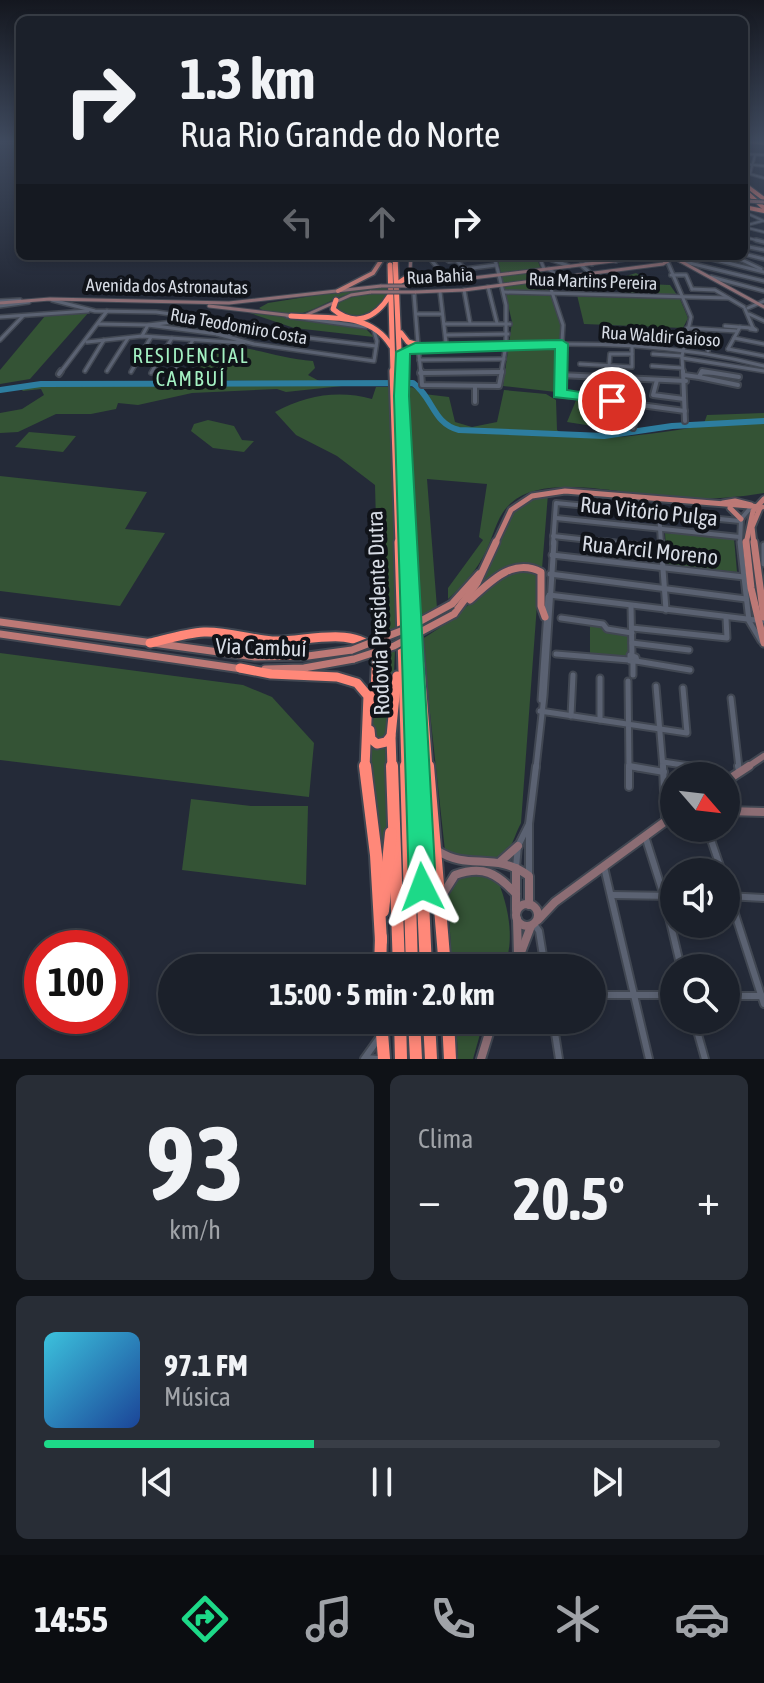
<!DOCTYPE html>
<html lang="pt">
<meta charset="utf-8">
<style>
:root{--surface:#1b202a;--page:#282d36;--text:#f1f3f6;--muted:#a0a3a8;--line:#393e47;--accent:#1dd988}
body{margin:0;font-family:"Asap Condensed",sans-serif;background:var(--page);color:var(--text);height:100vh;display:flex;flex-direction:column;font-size:30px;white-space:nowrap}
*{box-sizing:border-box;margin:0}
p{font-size:26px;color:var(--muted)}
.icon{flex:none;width:44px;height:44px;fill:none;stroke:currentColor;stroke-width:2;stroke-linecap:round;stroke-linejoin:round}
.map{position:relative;height:1059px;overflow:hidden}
.panel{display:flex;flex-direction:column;gap:16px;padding:16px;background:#0f1217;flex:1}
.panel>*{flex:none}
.top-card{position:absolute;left:16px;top:16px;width:732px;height:244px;border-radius:12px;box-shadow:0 4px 12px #0003,0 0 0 2px var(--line);background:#1b202a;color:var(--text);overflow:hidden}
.needle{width:52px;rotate:118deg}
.tools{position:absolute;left:660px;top:762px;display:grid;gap:16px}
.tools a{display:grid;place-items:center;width:80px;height:80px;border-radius:50%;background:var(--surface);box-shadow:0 4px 12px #0003,0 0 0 2px var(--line);font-size:40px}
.speed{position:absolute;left:24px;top:930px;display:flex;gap:16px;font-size:40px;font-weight:700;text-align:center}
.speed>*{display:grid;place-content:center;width:104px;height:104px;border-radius:50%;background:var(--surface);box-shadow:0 4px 12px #0003,0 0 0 2px var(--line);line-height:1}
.speed .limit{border:12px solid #d22;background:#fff;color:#111}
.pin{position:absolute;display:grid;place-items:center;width:68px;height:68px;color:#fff;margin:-34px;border:4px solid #fff;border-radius:50%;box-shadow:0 2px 8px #0007}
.me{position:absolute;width:88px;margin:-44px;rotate:357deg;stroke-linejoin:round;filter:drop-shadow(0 0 6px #0008)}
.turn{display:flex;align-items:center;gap:28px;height:168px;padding:0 32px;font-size:36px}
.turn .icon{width:104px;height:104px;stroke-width:2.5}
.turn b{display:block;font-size:56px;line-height:68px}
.lanes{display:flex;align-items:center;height:76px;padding:0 32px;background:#0003;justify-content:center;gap:40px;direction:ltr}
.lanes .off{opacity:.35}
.big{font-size:60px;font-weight:700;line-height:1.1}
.panel .tile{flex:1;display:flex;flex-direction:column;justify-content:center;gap:12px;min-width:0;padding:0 28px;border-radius:12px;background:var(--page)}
.panel .dial{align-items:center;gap:0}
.dial b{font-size:104px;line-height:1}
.song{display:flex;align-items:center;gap:24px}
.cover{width:96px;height:96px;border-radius:12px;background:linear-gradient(135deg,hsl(190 70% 55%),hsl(220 70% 35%))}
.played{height:8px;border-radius:4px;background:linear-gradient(90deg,var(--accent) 40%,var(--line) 40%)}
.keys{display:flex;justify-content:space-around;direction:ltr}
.heat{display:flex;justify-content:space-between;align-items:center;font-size:44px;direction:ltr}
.panel .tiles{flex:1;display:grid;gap:16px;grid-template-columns:1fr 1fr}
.tile:last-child{grid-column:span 2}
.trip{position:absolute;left:158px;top:954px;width:448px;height:80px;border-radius:40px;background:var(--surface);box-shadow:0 4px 12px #0003,0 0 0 2px var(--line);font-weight:700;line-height:80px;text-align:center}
.dock{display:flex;height:128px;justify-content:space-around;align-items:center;background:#0b0d11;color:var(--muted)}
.dock .icon{width:56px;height:56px}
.dock .current{color:var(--accent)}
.dock b{font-size:36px;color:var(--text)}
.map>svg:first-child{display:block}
.green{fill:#345335}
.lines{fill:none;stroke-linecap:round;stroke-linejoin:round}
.stream{stroke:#2d7d9f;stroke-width:2}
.river{stroke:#2d7d9f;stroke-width:6}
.minor-far4-casing{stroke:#414752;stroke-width:4}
.minor-far3-casing{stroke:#414752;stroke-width:6}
.minor-far2-casing{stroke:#414752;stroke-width:8}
.minor-far1-casing{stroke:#414752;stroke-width:9}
.minor-casing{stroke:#414752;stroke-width:10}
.tertiary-casing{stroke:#414752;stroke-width:5}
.secondary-far2-casing{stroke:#414752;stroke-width:5}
.secondary-far1-casing{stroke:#414752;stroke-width:10}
.secondary-casing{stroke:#414752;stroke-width:12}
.primary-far3-casing{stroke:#414752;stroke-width:5}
.primary-far2-casing{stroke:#414752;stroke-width:7}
.primary-far1-casing{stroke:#414752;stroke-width:9}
.primary-casing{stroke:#414752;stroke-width:11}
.trunk-casing{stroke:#414752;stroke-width:6}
.motorway-far3-casing{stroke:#414752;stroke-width:8}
.motorway-far2-casing{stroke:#414752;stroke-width:11}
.motorway-far1-casing{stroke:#414752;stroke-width:13}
.motorway-casing{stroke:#414752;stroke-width:16}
.minor-far4{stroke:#5b6272;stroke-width:2}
.minor-far3{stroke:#5b6272;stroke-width:3}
.minor-far2{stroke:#5b6272;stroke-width:4}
.minor-far1{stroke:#5b6272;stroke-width:5}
.minor{stroke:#5b6272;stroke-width:6}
.tertiary{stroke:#5b6272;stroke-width:3}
.secondary-far2{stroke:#8c6d74;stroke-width:3}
.secondary-far1{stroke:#8c6d74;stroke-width:6}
.secondary{stroke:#8c6d74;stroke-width:8}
.primary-far3{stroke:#bd7976;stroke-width:3}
.primary-far2{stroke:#bd7976;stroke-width:4}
.primary-far1{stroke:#bd7976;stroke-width:5}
.primary{stroke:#bd7976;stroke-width:7}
.trunk{stroke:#de8078;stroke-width:4}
.motorway-far3{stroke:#ff8879;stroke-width:5}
.motorway-far2{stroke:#ff8879;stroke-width:7}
.motorway-far1{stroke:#ff8879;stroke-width:9}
.motorway{stroke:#ff8879;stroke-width:12}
.secondary-bridge-casing{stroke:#414752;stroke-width:5;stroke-linecap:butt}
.primary-bridge-casing{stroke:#414752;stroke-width:11;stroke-linecap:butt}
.secondary-bridge{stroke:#8c6d74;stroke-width:3}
.primary-bridge{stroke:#bd7976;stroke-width:7}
.route{fill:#1dd988;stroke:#138d58;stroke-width:2}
.labels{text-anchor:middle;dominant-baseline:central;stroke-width:8;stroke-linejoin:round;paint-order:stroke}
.far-street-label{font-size:18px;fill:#d6dbe4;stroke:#101319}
.far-neighbourhood-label{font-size:20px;letter-spacing:2px;fill:#a4f1c3;stroke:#101319}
.street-label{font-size:22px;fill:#d6dbe4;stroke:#101319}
</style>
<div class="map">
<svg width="764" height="1059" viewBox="0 0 764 1059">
<rect width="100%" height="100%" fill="#242a38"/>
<g class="green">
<polygon points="497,256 536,256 562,325 556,392 503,386 512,322"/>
<polygon points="636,273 643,277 628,278 632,282 645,283 642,285 644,291 649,291 647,284 670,285 677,295 622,294 613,280"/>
<path d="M387,287V291C373,291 357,290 343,296C316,306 290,328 259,308L268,303L349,290Z"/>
<path d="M363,294H387C383,318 360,318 340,315L335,308L338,301Z"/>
<polygon points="577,295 680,299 688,318 683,328 584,324"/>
<polygon points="89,312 30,379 0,384 0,370 45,316"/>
<polygon points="247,312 364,327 374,337 294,328"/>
<path d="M230,346C259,349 284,359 313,361L315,368L308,375L321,382L199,380L194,370L211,348Z"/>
<polygon points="41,384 361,384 286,392 277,389 192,393 138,405 118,403 116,409 91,414 56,414 18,432 0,433 0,413 22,409 44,395 41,389 23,391 19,387"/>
<path d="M376,387H391L396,628L379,633L375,485L337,456L296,435L275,412C306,395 339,390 372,399Z"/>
<path d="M412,387L424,394L449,397L455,422L472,427L497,422L504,390L546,394L556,400L557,430C575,448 676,430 703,426L707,415L764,413V493C740,497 715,499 691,499C644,500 549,469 511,503C497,515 494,535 486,551C477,570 463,586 448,599V588L483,540L479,537L487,484L427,479L437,608L418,619L407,388Z"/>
<polygon points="577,398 613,404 605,428 567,422"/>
<polygon points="208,420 234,426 242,440 254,441 244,452 213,448 191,431 194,424"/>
<polygon points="29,432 76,436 63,452 15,447"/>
<polygon points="0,476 147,492 125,529 165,533 120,606 0,591"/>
<path d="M548,494L542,569C519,553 497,576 478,589L512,511L528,499Z"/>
<polygon points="665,533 734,538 737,572 667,565"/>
<path d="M522,569L537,574L539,577L521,823C516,832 513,845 506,853C493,868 459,859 445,851L422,639C458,619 484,585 522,569Z"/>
<polygon points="590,624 603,626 603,631 628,634 628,658 590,654"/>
<polygon points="395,651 391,736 382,744 370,734 376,708 378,657"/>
<polygon points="0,653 243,685 272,697 314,743 309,797 0,760"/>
<polygon points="367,745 377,750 388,747 389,802 381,874"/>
<polygon points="191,799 251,806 308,806 306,885 182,870"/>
<path d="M479,874L498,881C509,909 515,940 504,968H452L448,895L455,878Z"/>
<polygon points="456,1020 484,1020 473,1059 458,1059"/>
</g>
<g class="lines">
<polyline class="stream" points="752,192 764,205"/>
<path class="river" d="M0,390L41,384L413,383C433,397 433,424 459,430L604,436L672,426L764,421"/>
<defs>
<g id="minor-far4">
<polyline points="744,154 764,155"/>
<polyline points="755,155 750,174 764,178"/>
<polyline points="744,164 764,166"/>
<polyline points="744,212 764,221"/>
<polyline points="744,226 762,221"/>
<polyline points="744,227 764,232"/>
<polyline points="744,237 764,242"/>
</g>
<g id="minor-far3">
<polyline points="756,240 764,242"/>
<polyline points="744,246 764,250"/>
<polyline points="744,254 764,259"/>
<polyline points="428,256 448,281"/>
<polyline points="442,256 449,261 494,256"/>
<polyline points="541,256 569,266"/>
<polyline points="573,256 592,264"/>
<polyline points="603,256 616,261"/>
<polyline points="700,256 764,272"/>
<polyline points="718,256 742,260 761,269"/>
<polyline points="457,261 474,278"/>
<polyline points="681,261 764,281"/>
<polyline points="668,263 691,317 682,356 683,373"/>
<polyline points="581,265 589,272"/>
<polyline points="465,269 496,265"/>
<polyline points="549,269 558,276"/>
<polyline points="419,275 443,272"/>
<polyline points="499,275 506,305 506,345"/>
<polyline points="671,275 686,275 692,289"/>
<polyline points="547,277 563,325 560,373"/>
<polyline points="711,277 764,291"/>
<polyline points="488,287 497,323"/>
<polyline points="692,289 715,290 744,307"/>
<polyline points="464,290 470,323"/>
<polyline points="440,292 446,343 442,345"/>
<polyline points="504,292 728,298"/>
<polyline points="414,294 418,345 421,345"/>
<polyline points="52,300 95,311 156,312 230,322 292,336 376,346"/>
<polyline points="0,301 20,300"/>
<polyline points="0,306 29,302"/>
<polyline points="748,308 764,301"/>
<polyline points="745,309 753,328"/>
<polyline points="417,314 442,314"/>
<polyline points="749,314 764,321"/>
<polyline points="287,316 366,327"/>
<polyline points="0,317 88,311"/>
<polyline points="99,324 148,325 217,334 254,344 374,361 377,341 374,331"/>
<polyline points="444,324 510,324"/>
<polyline points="725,326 751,328"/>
<polyline points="687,328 736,331"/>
<polygon points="753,328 756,330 750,329"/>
<polyline points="685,333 709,336 708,351"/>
<polyline points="217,334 230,322"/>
<polyline points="227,334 282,336"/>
<polyline points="446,335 508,334"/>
<polyline points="142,336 148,325 198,319"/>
<polyline points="734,338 764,344"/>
<polyline points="0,340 23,316"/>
<polyline points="87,342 142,336 244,343"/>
<path d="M506,345C594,342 678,344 764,366"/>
<polyline points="728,349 764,356"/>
<polyline points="728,349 740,327"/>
<polyline points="653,354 682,356"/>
<polyline points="682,358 764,371"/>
<polyline points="419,360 504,359"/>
<polyline points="580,364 632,367 632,346"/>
<polyline points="609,366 610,354 632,354"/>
<polyline points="652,366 682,368"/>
<polyline points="85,371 104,340"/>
<polyline points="107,371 128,338"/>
<polyline points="131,372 151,337"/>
<polyline points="60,373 107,311"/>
<polyline points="151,373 172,338"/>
<polyline points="172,373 193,340"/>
<polyline points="421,373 418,347 506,345"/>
<polyline points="427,373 502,372"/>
<polyline points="501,373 506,345"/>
<polyline points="701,373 714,373"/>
</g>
<g id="minor-far2">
<polyline points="421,371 422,385 499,386 502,371"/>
<polyline points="560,371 559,394 685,411"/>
<polyline points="683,371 685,421"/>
<polyline points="420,373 502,372"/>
<polyline points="59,374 61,371"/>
<polyline points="171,375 174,371"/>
<polyline points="560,375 686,381"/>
<polyline points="684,375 699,377 702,371 739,377"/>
<polyline points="699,377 738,385"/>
<polyline points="657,380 653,395 684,399"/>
<polyline points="475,387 475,402"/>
<polyline points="633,428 639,404"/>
<polyline points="659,511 661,544"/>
<polyline points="556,518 740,537"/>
<polyline points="553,536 625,544"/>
<polyline points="553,544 556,503 740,521"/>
<polyline points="740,544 741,519 752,506"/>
</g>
<g id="minor-far1">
<polyline points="607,542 660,548"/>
<polyline points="661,542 666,610"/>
<polyline points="740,542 749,621 761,641"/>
<polyline points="764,545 764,564"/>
<polyline points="552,555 744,577"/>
<polyline points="550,574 746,599"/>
<polyline points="549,595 764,621"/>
<polyline points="631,606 632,655"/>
<polyline points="561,618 603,624 607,629 632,633"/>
<polyline points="632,628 727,638 726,618"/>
<polyline points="632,643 689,650"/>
<polyline points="556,654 629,660"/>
<polygon points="630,655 636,657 637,661 630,661"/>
<polyline points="636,661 690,670"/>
<polyline points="633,662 633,675"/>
<polyline points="600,678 600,720"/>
<polyline points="628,681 629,768"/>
<polyline points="656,686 663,768"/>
<polyline points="731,698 739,768"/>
<polyline points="541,700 548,597"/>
<polyline points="540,711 687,733 683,688"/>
<polyline points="571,716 573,675"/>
<polyline points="663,762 703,768"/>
<polyline points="629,766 639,768"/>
<polyline points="536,768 544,696 554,542"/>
</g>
<g id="minor">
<polyline points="629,766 629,787"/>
<polyline points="629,766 664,772"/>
<polyline points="663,766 665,818"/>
<polyline points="689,766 705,768"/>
<polyline points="738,766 739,771"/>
<polyline points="529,824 536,766"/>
<polyline points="707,828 722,872"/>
<polyline points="645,836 664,896 681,968"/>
<polyline points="516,867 518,846 529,824 529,876"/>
<polyline points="604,867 649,1059"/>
<polyline points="726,886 764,1004"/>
<polyline points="612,895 674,896"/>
<polyline points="726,896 764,898"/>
<polyline points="534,924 539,931 545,968"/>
<polyline points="592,995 674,995"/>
<polyline points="726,996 762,996"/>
<polyline points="553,1020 559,1059"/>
<polyline points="694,1020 705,1059"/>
<polyline points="366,1058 378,1059"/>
<polyline points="364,1059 379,1038"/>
</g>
<g id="tertiary">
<polyline points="494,256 499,275"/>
<polyline points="539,256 544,269"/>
</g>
<g id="secondary-far2">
<polyline points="411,256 410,271 416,275"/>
<polyline points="671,256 764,307"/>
<polyline points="406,286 654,256"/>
<polyline points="415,292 464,290 663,264 677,256"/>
<polyline points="0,303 50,299 229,303 381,286"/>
<polyline points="209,306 294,316"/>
<polyline points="304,316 351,295 371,292"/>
</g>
<polyline id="secondary-far1" points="746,768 764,756"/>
<g id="secondary">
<polyline points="726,781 749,766"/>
<polyline points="726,811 764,812"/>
<path d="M438,851C469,871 495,851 529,876V905"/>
<polyline points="500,862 518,846"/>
<polyline points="516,868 516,910"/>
<path d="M443,894L455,875C483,865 497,873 516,894"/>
<circle cx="527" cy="915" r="11"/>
<polyline points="517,919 518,956"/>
<polyline points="538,920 555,902 674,815"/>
<polyline points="515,968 531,926"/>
<polyline points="481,1059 493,1020"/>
</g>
<polyline id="primary-far3" points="744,141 764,143"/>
<polyline id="primary-far2" points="338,291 373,273 384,256"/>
<g id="primary-far1">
<polyline points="723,503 735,501 751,505"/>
<polyline points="730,508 741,519"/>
<polyline points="495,544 511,510 532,496 565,491 762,507"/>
<polyline points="746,544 753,511 764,499"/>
<polyline points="754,544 752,527 760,508"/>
</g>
<g id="primary">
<polyline points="746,542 751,588 764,643"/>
<polyline points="754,542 764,617"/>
<path d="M470,600C490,582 513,557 541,572V606L545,617"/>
<polyline points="452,604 479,574"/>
<polyline points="454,614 477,583 496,542"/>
<polyline points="0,622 255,657 308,656 352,650"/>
<polyline points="0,634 242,669"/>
<polyline points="265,669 304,668 354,659"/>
</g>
<g id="trunk">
<polyline points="744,184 764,199"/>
<polyline points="744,190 764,208"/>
<polyline points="744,207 764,211"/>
</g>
<g id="motorway-far3">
<polyline points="395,256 400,373"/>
<polyline points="390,265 393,373"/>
<polyline points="397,284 409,276 419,275"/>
<path d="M336,300L333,309C355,328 376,318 390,295"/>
<path d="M291,316C327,319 370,311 391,346"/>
<polyline points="401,333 408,342 418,345"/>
</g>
<g id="motorway-far2">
<polyline points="393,371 399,544"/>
<polyline points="400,371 408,544"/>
</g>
<g id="motorway-far1">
<polyline points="399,542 406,768"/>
<polyline points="407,542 417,768"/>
<polyline points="417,630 428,768"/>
<path d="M150,643C167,639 187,633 204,632C226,631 249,639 272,641C303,643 354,624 377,653L374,709"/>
<polyline points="240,668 271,674 337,677 357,683 368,696 365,768"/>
<polyline points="370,730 371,739 377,744 386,742 391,736"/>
<polyline points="392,768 391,736 397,676"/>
</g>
<g id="motorway">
<polyline points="365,766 376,855 381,941"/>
<polyline points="392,766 399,968"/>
<polyline points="406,766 412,968"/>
<polyline points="417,766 426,968"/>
<polyline points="428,766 445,968"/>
<polyline points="383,911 391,833"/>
<polyline points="380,968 381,937"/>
<polyline points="381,1020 384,1059"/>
<polyline points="400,1020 401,1059"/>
<polyline points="414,1020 416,1059"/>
<polyline points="429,1020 431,1059"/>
<polyline points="448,1020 450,1059"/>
</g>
</defs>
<use href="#minor-far4" class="minor-far4-casing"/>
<use href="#minor-far3" class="minor-far3-casing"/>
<use href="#minor-far2" class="minor-far2-casing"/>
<use href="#minor-far1" class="minor-far1-casing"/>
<use href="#minor" class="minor-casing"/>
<use href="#tertiary" class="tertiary-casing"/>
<use href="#secondary-far2" class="secondary-far2-casing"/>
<use href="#secondary-far1" class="secondary-far1-casing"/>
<use href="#secondary" class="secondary-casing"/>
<use href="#primary-far3" class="primary-far3-casing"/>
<use href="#primary-far2" class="primary-far2-casing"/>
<use href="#primary-far1" class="primary-far1-casing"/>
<use href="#primary" class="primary-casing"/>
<use href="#trunk" class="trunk-casing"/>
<use href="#motorway-far3" class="motorway-far3-casing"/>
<use href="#motorway-far2" class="motorway-far2-casing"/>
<use href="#motorway-far1" class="motorway-far1-casing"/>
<use href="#motorway" class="motorway-casing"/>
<use href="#minor-far4" class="minor-far4"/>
<use href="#minor-far3" class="minor-far3"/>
<use href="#minor-far2" class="minor-far2"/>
<use href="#minor-far1" class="minor-far1"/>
<use href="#minor" class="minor"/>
<use href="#tertiary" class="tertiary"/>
<use href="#secondary-far2" class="secondary-far2"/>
<use href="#secondary-far1" class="secondary-far1"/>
<use href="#secondary" class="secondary"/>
<use href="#primary-far3" class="primary-far3"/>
<use href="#primary-far2" class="primary-far2"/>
<use href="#primary-far1" class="primary-far1"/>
<use href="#primary" class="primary"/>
<use href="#trunk" class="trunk"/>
<use href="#motorway-far3" class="motorway-far3"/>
<use href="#motorway-far2" class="motorway-far2"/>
<use href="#motorway-far1" class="motorway-far1"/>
<use href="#motorway" class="motorway"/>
<defs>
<g id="secondary-bridge">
<polyline points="744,201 764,202"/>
<polyline points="381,286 406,286"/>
<polyline points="371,292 415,292"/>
</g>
<g id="primary-bridge">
<polyline points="352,650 406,629 452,604"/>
<polyline points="354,659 394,646 454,614"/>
</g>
</defs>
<use href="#secondary-bridge" class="secondary-bridge-casing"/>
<use href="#primary-bridge" class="primary-bridge-casing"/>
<use href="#secondary-bridge" class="secondary-bridge"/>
<use href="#primary-bridge" class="primary-bridge"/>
</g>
<linearGradient id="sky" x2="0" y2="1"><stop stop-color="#14171f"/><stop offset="0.49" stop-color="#3f4a5e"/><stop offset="1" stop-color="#3f4a5e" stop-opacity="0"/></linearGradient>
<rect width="764" height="289" fill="url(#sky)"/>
<polygon class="route" points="562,340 568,344 567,390 618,398 618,404 554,397 555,349 410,354 409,396 436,887 432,896 422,899 413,896 409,887 394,396 396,352 415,343"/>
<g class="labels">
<g class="far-street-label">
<text transform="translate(440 276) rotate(-3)">Rua Bahia</text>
<text transform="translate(593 281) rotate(2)">Rua Martins Pereira</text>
<text transform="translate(167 286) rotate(1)">Avenida dos Astronautas</text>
<text transform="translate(239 326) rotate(10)">Rua Teodomiro Costa</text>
<text transform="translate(661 336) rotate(4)">Rua Waldir Gaioso</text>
</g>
<g class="far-neighbourhood-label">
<text x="191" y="355">RESIDENCIAL<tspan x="191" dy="23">CAMBUÍ</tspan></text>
</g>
<g class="street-label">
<text transform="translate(649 511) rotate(6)">Rua Vitório Pulga</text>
<text transform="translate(650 550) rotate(6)">Rua Arcil Moreno</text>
<text transform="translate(378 613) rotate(-92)">Rodovia Presidente Dutra</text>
<text transform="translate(261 647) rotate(2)">Via Cambuí</text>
</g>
</g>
</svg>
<div class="tools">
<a><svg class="needle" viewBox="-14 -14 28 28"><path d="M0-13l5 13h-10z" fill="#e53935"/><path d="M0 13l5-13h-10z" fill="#a0a3a8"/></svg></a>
<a><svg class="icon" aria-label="sound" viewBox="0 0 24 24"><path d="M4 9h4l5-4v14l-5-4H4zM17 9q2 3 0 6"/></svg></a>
<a><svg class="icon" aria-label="search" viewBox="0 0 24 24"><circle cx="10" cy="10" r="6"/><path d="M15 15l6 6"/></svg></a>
</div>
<div class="speed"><div class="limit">100</div></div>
<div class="pin" style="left:612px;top:401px;background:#d93025"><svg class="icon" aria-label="arrive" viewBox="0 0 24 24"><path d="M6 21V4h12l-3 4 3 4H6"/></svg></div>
<svg class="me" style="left:422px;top:887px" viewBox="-20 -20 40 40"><path d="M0-17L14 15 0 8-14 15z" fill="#1dd988" stroke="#fff" stroke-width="4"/></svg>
<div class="trip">15:00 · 5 min · 2.0 km</div>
<div class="top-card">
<div class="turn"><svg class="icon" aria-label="right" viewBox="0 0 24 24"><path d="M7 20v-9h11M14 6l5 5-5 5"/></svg><div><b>1.3 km</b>Rua Rio Grande do Norte</div></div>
<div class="lanes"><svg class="icon off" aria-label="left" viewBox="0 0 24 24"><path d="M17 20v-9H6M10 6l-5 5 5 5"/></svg><svg class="icon off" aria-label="ahead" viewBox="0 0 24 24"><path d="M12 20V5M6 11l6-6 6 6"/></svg><svg class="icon" aria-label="right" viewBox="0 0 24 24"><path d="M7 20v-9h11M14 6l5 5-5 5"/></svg></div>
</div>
</div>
<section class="panel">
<div class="tiles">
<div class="tile dial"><b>93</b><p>km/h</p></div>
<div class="tile"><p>Clima</p>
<div class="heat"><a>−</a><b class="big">20.5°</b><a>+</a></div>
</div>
<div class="tile">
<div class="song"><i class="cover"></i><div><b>97.1 FM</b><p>Música</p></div></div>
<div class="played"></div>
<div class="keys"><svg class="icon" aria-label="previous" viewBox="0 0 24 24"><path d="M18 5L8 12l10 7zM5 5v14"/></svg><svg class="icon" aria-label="pause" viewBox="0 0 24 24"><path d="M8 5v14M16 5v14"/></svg><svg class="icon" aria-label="next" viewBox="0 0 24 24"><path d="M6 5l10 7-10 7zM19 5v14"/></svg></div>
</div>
</div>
</section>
<nav class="dock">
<b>14:55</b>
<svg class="icon current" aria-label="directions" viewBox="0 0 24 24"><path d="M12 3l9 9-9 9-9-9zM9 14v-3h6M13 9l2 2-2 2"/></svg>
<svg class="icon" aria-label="music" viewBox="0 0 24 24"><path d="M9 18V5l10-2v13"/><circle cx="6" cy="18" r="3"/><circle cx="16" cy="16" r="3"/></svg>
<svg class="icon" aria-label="phone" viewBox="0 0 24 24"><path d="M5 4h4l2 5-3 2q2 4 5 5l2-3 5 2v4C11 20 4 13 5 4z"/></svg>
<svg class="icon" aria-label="climate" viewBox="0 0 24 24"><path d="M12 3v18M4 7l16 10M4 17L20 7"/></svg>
<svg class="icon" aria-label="car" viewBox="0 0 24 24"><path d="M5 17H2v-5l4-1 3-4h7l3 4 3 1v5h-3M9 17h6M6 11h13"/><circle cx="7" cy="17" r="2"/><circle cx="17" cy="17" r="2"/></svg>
</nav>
